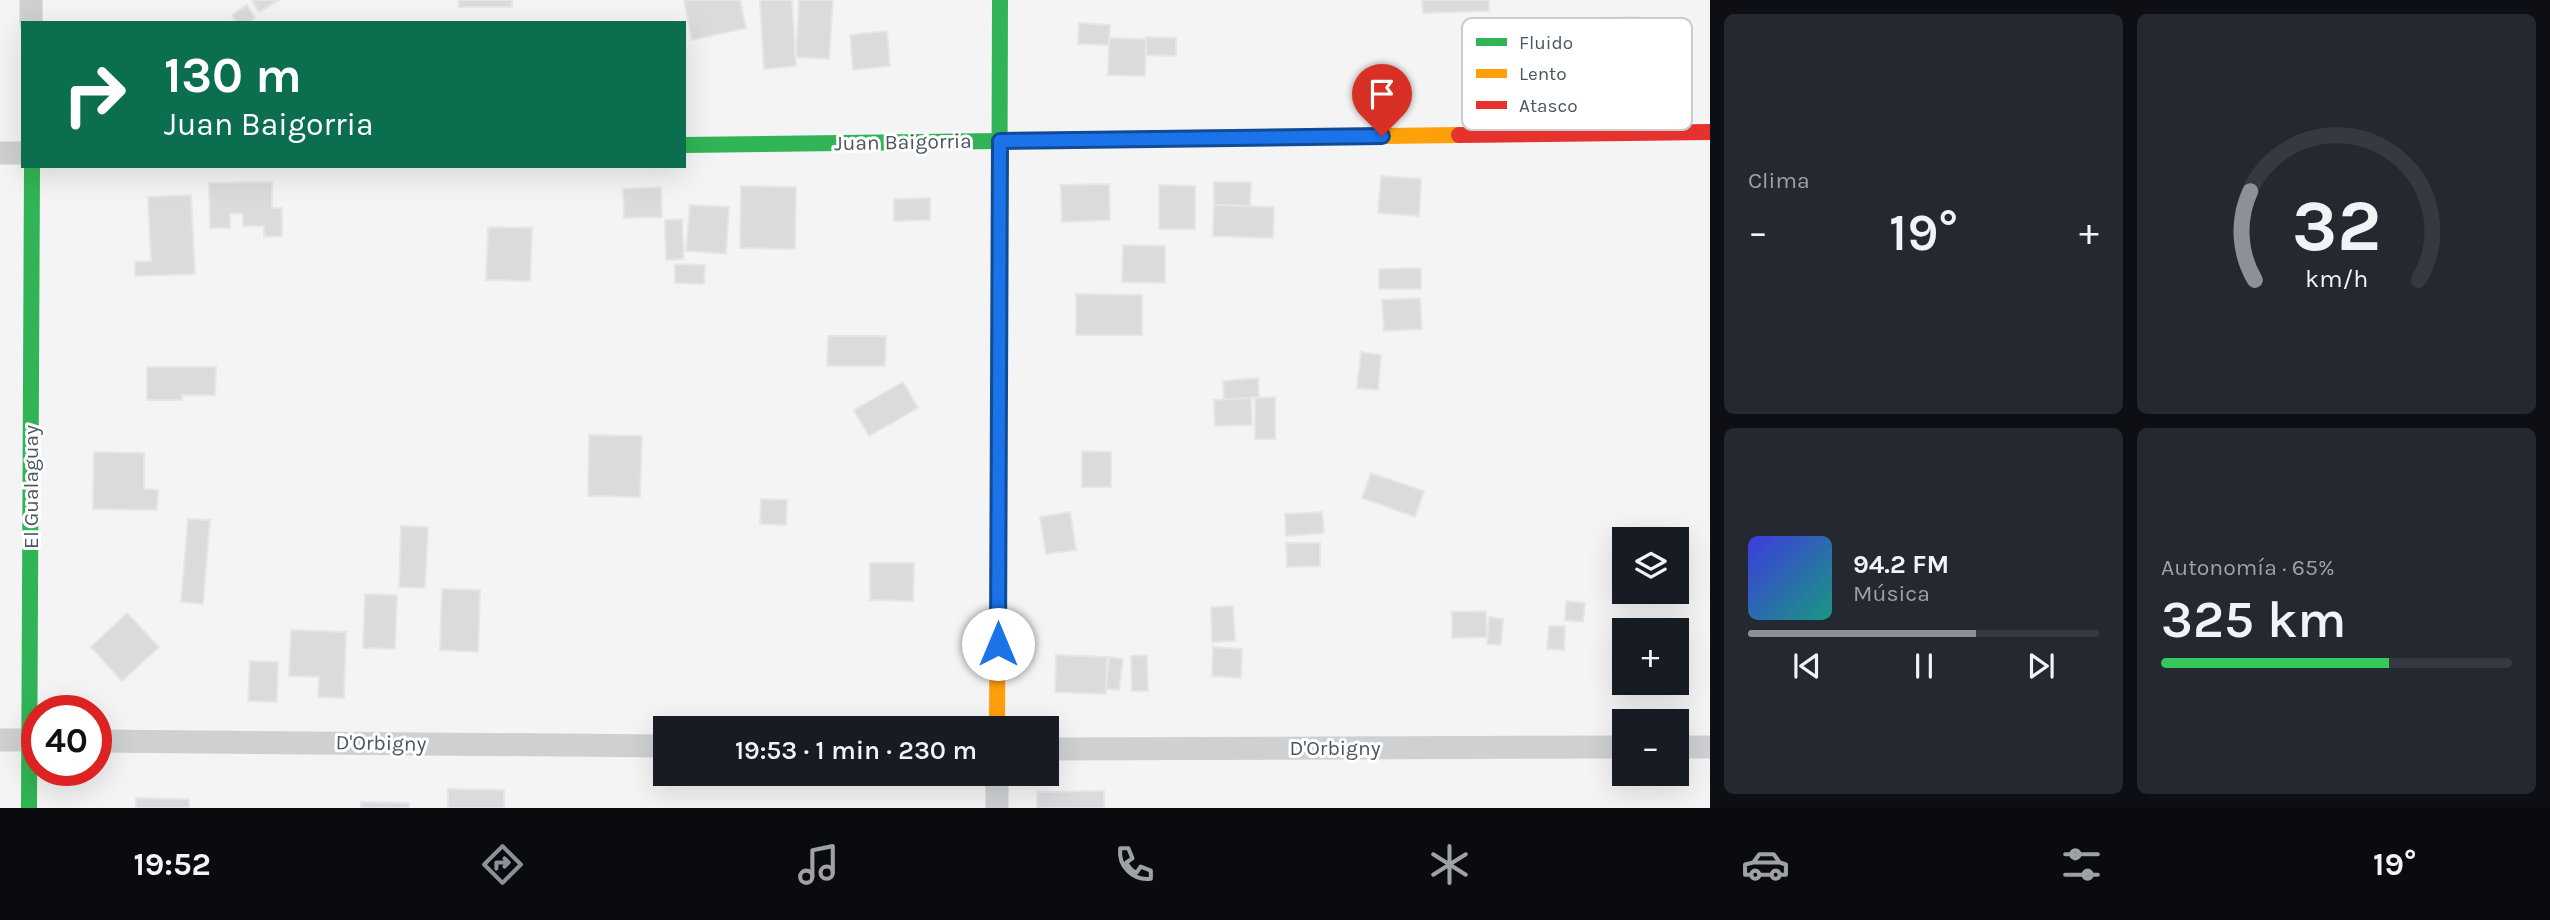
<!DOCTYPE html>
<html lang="es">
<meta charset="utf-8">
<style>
:root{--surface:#171b24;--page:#242831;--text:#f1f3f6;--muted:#9ea1a6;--line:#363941;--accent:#8c9099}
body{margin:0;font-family:Karla,sans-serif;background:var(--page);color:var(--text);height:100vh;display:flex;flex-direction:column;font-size:26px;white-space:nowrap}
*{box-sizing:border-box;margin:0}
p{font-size:23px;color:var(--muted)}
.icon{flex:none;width:38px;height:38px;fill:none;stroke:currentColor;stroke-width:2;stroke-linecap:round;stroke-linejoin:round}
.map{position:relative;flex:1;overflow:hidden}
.side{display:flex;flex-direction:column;gap:14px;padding:14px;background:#0d0f14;width:840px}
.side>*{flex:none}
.banner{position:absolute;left:21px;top:21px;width:665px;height:147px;border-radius:0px;box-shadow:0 7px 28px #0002;background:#0b6e4f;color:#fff;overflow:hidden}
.controls{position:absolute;left:1612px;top:527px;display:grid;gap:14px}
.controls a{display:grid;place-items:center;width:77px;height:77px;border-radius:0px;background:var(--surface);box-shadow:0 7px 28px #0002;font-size:35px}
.speed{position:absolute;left:21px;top:695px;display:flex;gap:14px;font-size:35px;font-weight:700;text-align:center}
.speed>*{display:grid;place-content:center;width:91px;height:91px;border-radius:50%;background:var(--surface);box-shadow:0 7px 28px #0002;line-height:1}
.speed .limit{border:10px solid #d22;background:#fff;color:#111}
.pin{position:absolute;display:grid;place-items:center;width:60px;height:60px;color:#fff;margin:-72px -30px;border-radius:50% 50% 50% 0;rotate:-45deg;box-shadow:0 0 7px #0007}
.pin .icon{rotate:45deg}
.me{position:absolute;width:77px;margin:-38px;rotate:0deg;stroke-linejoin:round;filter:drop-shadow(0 0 5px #0008)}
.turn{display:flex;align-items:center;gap:24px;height:147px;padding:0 28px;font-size:32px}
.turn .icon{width:91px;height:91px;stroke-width:2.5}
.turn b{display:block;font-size:49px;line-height:60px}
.big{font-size:52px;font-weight:600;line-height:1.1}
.side .card{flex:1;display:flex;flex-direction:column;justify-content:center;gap:10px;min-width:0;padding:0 24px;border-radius:10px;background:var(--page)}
.side .dial{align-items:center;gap:0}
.dial svg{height:182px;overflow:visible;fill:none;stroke:var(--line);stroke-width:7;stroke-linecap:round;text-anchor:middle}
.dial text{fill:var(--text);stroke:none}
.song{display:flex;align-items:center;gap:21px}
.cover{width:84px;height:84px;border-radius:10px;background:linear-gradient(135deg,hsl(240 70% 55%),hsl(170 70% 35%))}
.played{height:7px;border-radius:4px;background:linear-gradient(90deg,var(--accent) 65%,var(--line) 65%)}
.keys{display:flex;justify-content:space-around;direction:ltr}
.heat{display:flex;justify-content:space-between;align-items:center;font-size:38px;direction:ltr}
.charge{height:10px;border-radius:5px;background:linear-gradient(90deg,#34c759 65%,var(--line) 0)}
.side .tiles{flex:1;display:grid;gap:14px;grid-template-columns:repeat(2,1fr)}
.trip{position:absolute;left:653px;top:716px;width:406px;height:70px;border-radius:0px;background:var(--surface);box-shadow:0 7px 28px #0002;font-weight:600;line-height:70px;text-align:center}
.tabs{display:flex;height:112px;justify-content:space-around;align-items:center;background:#090b0e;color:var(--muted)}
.tabs .icon{width:49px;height:49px}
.tabs .active{color:var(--accent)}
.tabs b{font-size:32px;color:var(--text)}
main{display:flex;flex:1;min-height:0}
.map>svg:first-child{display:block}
.building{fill:#dadbdc;stroke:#e5e6e7;stroke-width:2}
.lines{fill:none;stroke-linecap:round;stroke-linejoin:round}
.street{stroke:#ced0d2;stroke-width:23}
.fast{stroke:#30b455;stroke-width:16}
.slow{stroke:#ff9f0a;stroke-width:16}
.jam{stroke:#e5322d;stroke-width:16}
.route-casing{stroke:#114b97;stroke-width:18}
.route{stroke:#1a73e8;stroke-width:12}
.labels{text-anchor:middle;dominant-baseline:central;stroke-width:6;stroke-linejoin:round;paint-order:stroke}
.street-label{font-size:21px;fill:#4a5761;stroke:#fff}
.key{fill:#fff;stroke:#c9cdd0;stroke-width:2}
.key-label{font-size:19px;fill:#4a5761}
</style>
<main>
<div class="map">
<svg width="1710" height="808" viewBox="0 0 1710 808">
<rect width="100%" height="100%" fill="#f4f4f4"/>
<g class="building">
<polygon points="252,0 279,0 259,12"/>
<rect x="459" y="0" width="53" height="7"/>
<polygon points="684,0 740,0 746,28 692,40"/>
<polygon points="760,0 792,0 796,66 764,69"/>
<polygon points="799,0 833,0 829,59 796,57"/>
<polygon points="1422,0 1489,0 1489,11 1423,13"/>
<polygon points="247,5 255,18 248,23 237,23 232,15"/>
<polygon points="1638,17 1638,74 1599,74 1599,18"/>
<polygon points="1079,23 1110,25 1109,45 1078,44"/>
<polygon points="887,31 890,66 853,70 850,35"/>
<polygon points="1146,37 1176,38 1176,56 1145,55"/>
<polygon points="1109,38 1146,39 1145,76 1108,75"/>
<polygon points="1381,176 1421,179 1419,216 1378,213"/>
<polygon points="272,182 272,208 282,208 282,236 264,237 264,226 243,226 243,213 230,214 230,228 210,228 209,183"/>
<polygon points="1214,182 1251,182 1250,206 1214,205"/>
<polygon points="1109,184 1110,220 1062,222 1061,185"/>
<polygon points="1159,185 1195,186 1195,229 1159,229"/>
<polygon points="741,186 796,187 795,249 740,248"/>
<polygon points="661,187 662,217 624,218 623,189"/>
<polygon points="191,195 195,274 135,276 135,262 151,261 148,197"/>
<polygon points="930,198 930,220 894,221 894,199"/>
<polygon points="690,205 729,207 726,254 686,251"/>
<polygon points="1214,205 1274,207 1273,238 1213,236"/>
<polygon points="682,219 684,259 666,260 665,220"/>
<polygon points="488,227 532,228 530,281 486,280"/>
<polygon points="1123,245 1165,246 1165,283 1122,282"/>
<polygon points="675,264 705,265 704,284 675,283"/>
<polygon points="1421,268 1421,289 1379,289 1379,269"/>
<polygon points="1076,294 1142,295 1142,335 1076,335"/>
<polygon points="1420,298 1422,329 1384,331 1382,300"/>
<polygon points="828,336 886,336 885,366 827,366"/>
<polygon points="1361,352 1381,355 1378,390 1357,388"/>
<polygon points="147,367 216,367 215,395 182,395 182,400 147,400"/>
<polygon points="1258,378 1259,397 1224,400 1223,381"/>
<polygon points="903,382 918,408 869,436 854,410"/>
<polygon points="1275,397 1275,439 1255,439 1255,398"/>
<polygon points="1251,398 1252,425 1215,426 1214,400"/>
<polygon points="589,435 642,436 640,497 588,496"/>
<polygon points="1082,451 1111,452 1111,487 1082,487"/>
<polygon points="94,452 144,453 144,489 158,490 157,510 93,509"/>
<polygon points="1371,473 1424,491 1415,517 1362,498"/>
<polygon points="761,499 787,500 786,525 760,524"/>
<polygon points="1070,512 1076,550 1046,554 1040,517"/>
<polygon points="1322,512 1324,533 1286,536 1285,514"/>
<polygon points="188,519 210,520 203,604 181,602"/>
<polygon points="401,526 428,527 425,588 399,587"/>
<polygon points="1286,543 1320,543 1320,566 1287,567"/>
<polygon points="870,563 914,563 913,601 870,600"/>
<polygon points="442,589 480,590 478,652 440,650"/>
<polygon points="365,594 397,595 395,649 363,648"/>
<polygon points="1566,601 1585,603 1583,622 1565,620"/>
<polygon points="1233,606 1235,641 1212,642 1211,607"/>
<polygon points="1486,611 1487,637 1452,638 1452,612"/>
<polygon points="127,613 159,647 122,681 91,647"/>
<polygon points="1489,617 1503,619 1501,645 1487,644"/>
<polygon points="1549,626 1565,626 1564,650 1547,649"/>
<polygon points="291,630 346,632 344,698 318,697 319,677 289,676"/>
<polygon points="1213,647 1242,649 1241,678 1212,676"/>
<polygon points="1056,655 1107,657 1106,694 1055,692"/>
<polygon points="1147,655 1148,691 1132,691 1131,656"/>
<polygon points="1109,657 1123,659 1119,690 1106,689"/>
<polygon points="250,661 278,662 277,702 248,701"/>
<polygon points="448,789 504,790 504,808 448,808"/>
<polygon points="1104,791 1104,808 1037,808 1037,792"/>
<polygon points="136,798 189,799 189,808 136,808"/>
<polygon points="361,802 409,803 409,808 361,808"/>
</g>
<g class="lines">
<g class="street">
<polyline points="31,0 31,23"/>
<polyline points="0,153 23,153"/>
<polyline points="0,740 37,740"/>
<polyline points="96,741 665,746"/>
<polyline points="1676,747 1710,747"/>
<polyline points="1046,749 1624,747"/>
<polyline points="997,808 997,774"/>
</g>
<g class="fast">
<polyline points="684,145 1145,139"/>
<polyline points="999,330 1000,0"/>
<polyline points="29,808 32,166"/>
</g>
<g class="slow">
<polyline points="1145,139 1459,135"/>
<polyline points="997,728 999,330"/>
</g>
<polyline class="jam" points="1459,135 1710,132"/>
</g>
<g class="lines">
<defs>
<polyline id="route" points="998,644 1000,141 1382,136"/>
</defs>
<use href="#route" class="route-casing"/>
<use href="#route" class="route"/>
</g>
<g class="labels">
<g class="street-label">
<text transform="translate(903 142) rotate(-1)">Juan Baigorria</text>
<text transform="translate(31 487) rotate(-90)">El Gualaguay</text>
<text transform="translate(381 743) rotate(1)">D'Orbigny</text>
<text x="1335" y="748">D'Orbigny</text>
</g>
</g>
<rect x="1462" y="18" width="230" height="112" rx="10" class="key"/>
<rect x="1476" y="38" width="31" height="8" fill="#30b455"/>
<rect x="1476" y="69" width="31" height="9" fill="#ff9f0a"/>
<rect x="1476" y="101" width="31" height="8" fill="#e5322d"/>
<g class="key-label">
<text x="1519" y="49">Fluido</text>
<text x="1519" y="80">Lento</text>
<text x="1519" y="112">Atasco</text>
</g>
</svg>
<div class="controls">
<a><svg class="icon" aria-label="layers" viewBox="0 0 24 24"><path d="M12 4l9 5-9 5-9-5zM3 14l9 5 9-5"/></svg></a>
<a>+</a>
<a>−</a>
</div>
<div class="speed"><div class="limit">40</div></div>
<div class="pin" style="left:1382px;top:136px;background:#d93025"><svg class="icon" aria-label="arrive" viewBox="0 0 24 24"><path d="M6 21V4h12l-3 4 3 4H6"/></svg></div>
<svg class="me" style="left:998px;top:644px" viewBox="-20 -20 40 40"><circle r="19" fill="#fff"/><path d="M0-13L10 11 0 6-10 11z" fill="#1a73e8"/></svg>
<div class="trip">19:53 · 1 min · 230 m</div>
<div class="banner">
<div class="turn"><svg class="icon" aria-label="right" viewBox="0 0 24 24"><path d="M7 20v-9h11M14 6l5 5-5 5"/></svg><div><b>130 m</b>Juan Baigorria</div></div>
</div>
</div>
<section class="side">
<div class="tiles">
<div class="card"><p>Clima</p>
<div class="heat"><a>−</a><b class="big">19°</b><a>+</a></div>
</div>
<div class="card dial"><svg viewBox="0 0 100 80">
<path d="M14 69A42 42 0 1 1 86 69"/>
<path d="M14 69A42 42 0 0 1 12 30" stroke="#8c9099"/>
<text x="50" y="56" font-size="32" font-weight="700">32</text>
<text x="50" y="72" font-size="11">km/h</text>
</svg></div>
<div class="card">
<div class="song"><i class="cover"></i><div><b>94.2 FM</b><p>Música</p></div></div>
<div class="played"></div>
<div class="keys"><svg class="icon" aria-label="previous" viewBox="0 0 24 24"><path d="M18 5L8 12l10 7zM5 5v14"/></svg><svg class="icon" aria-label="pause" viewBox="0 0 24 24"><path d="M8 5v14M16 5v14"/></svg><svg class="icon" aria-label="next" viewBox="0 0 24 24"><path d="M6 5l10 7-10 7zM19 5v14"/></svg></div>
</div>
<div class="card"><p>Autonomía · 65%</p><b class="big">325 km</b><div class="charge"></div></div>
</div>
</section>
</main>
<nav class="tabs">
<b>19:52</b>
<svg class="icon active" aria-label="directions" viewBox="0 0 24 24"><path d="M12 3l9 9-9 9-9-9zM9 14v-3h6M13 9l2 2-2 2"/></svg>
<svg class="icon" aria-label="music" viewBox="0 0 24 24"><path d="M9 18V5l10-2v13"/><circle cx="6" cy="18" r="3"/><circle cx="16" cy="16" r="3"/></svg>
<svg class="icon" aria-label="phone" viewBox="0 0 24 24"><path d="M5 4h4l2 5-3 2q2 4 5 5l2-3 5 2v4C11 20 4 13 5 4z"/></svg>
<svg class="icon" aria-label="climate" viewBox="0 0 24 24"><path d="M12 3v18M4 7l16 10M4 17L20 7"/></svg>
<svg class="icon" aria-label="car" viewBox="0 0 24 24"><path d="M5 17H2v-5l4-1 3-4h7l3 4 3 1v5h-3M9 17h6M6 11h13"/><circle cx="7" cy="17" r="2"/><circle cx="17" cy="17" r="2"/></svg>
<svg class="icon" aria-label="filters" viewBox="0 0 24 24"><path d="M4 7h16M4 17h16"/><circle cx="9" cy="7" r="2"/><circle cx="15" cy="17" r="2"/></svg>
<b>19°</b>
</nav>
